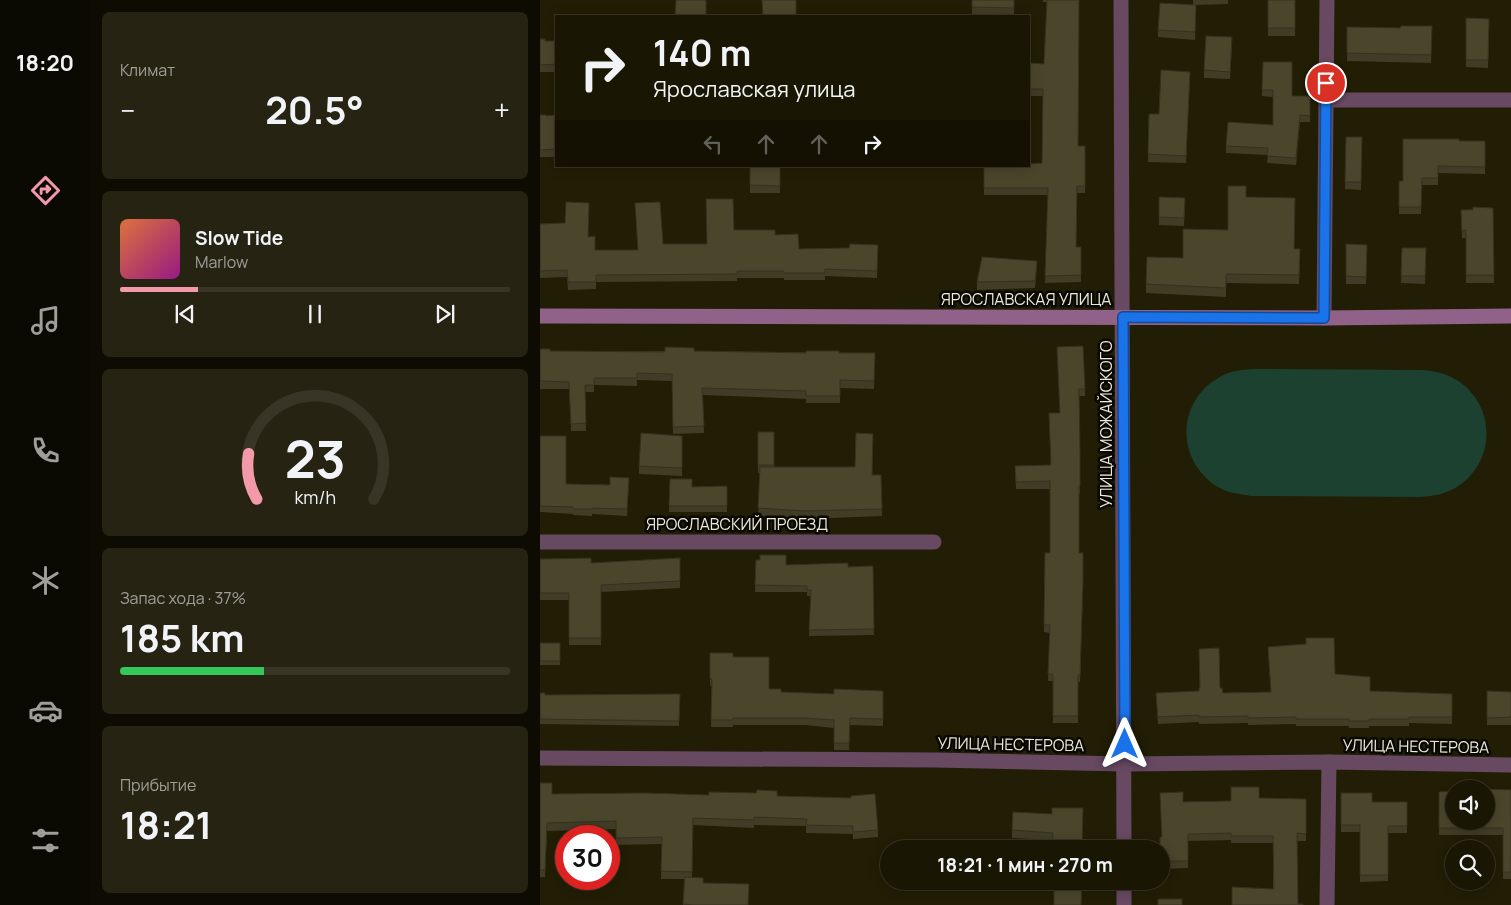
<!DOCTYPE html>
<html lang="ru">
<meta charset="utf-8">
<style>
:root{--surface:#1a1604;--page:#272313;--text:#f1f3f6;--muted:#9f9f9a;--line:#383526;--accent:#f39aaa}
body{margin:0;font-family:Manrope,sans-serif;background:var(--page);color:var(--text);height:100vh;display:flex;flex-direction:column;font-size:19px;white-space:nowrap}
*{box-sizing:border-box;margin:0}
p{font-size:16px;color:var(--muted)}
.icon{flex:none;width:28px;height:28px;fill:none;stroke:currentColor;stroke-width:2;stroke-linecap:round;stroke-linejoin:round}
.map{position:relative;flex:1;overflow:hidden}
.drawer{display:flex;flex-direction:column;gap:12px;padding:12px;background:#0e0c02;width:450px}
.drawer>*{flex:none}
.top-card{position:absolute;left:15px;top:15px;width:475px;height:152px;border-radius:0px;box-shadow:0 2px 12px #0003,0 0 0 1px var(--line);background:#1a1604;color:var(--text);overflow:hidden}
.buttons{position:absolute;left:905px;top:780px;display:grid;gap:10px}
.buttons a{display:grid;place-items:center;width:50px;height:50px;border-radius:50%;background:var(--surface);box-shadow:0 2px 12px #0003,0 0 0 1px var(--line);font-size:25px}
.speed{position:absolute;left:15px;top:825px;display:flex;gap:10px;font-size:25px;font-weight:700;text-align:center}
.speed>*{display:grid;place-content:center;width:65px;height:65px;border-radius:50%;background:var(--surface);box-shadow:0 2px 12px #0003,0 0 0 1px var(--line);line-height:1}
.speed .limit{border:8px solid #d22;background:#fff;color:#111}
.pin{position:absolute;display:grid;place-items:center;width:42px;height:42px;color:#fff;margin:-21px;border:2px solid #fff;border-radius:50%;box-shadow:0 1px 5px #0007}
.me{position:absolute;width:55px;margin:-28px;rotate:0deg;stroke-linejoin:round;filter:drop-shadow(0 0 4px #0008)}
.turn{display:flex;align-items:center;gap:18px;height:105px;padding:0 15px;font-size:22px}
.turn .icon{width:65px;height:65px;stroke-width:2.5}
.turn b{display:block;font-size:35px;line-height:42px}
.lanes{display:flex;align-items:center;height:48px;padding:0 15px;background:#0003;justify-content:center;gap:25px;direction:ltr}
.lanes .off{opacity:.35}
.big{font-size:38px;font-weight:700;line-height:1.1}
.drawer .widget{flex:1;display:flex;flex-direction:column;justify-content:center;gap:8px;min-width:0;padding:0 18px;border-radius:8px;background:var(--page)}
.drawer .dial{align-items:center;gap:0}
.dial svg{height:130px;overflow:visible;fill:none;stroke:var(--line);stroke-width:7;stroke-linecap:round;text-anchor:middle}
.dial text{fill:var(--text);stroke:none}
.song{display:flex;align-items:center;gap:15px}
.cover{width:60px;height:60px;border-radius:8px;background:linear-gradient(135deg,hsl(20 70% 55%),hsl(310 70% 35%))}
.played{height:5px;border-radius:2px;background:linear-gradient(90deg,var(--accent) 20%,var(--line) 20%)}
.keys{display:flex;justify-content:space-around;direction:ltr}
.heat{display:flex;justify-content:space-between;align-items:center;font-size:28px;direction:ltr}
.charge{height:8px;border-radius:4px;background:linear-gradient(90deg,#34c759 37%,var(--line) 0)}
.trip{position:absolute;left:340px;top:840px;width:290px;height:50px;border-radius:25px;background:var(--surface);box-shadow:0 2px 12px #0003,0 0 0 1px var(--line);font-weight:700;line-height:50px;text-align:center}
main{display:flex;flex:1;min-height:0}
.menu{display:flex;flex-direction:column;width:90px;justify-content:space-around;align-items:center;background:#0a0902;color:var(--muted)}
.menu .icon{width:35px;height:35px}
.menu .selected{color:var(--accent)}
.menu b{font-size:22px;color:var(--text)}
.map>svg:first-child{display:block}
.garden{fill:#1d4131}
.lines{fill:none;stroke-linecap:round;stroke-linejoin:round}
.street{stroke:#674962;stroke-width:15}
.secondary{stroke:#906189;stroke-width:15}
.wall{fill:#403c26}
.shaded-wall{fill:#34311f}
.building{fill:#4a462c;stroke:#34311f}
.route-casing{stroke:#114b97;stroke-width:12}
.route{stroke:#1a73e8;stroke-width:9}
.labels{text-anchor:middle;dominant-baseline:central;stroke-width:5;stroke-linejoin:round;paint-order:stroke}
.street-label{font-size:16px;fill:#ebe9da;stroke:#0a0802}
</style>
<main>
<nav class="menu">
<b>18:20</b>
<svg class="icon selected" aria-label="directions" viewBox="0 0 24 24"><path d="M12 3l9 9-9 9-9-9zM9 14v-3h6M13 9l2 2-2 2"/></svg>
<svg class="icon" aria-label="music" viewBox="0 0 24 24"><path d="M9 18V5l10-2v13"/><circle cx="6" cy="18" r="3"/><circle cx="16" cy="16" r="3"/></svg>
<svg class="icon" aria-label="phone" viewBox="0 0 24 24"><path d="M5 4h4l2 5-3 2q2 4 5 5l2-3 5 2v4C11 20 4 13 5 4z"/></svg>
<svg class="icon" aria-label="climate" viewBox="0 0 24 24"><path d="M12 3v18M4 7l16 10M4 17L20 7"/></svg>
<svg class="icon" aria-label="car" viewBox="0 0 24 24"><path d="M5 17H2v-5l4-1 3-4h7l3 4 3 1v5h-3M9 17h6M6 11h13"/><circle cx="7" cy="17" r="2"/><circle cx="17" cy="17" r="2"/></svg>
<svg class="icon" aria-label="filters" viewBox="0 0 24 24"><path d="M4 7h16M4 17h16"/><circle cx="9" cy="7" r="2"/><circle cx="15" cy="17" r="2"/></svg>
</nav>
<section class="drawer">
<div class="widget"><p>Климат</p>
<div class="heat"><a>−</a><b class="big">20.5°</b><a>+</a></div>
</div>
<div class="widget">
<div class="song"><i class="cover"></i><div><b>Slow Tide</b><p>Marlow</p></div></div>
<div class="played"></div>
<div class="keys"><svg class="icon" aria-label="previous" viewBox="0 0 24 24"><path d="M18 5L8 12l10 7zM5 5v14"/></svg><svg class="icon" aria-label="pause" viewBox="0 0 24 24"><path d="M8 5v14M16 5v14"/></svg><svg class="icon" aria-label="next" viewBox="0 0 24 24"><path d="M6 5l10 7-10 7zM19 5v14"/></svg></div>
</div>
<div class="widget dial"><svg viewBox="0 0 100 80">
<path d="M14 69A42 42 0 1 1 86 69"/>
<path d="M14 69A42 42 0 0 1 9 41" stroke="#f39aaa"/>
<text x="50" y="56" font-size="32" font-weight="700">23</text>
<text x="50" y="72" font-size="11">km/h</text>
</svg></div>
<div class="widget"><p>Запас хода · 37%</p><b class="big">185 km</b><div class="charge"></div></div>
<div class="widget"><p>Прибытие</p><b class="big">18:21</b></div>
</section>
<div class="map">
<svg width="971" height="905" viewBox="0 0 971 905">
<rect width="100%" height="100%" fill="#221e05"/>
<path class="garden" d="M712,369L882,370C894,371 905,373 915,379C957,404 957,463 915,488C905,494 893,496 881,497L711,496C700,494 688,493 678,487C636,461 636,403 678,378C689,371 700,370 712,369Z"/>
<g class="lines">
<g class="street">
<polyline points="581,0 584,849"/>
<polyline points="786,100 971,100"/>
<polyline points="784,318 787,0"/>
<polyline points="0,542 394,542"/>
<polyline points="0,758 395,760 585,764 789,762 971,765"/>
<polyline points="584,905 584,881"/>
<polyline points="787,905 789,762"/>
</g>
<polyline class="secondary" points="0,316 784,318 971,316"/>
</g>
<g class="wall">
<rect x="432" y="0" width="42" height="15"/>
<polygon points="503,0 539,0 538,146 545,146 545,193 537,193 536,247 541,247 541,282 505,283 508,195 444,195 444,166 502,163 503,96 489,96 489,63 504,64 507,2 503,2"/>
<polygon points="653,0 688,0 688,4 655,5 656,13 655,40 618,37 618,30 653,5"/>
<rect x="728" y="0" width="27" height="36"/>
<polygon points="926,18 949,19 948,68 926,67"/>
<polygon points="892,26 891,63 807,61 807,27 860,28"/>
<polygon points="0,39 5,41 16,41 16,72 0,72"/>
<polygon points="692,45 690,79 664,78 664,70"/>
<polygon points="723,62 752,96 770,96 770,122 760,122 756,165 727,163 728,155 686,153 686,146 733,125 733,97 722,96"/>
<polygon points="650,72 646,163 608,162 609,114 619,114"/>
<polygon points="0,115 6,116 16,115 16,157 0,157"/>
<polygon points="806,137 822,137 821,190 805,189"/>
<polygon points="919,141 945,141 945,174 898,173 898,185 882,185 881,214 859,214 859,181 863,181"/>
<polygon points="240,166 240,193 210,193 210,185"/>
<polygon points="619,197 645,198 644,226 619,225"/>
<polygon points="706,197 754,249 760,249 759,284 686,283 686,297 606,293 606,284 643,258 688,230"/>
<polygon points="953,208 954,283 926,283 926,238 922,238 921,210"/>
<polygon points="0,224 48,237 55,250 98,250 123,244 167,244 194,230 235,235 259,249 309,248 338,245 337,278 285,276 285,280 244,280 244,278 197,278 197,281 56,282 56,289 28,290 27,277 0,278"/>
<polygon points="806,244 827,245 826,284 806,284"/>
<polygon points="862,248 886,248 885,284 861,283"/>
<polygon points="497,268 495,288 437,290 437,282"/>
<polygon points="517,347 545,389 545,396 539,396 540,460 540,494 539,494 539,553 543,588 540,682 538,682 538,723 513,723 513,681 508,681 510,633 504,632 505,553 510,553 510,489 476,489 475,466 510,465 520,413"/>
<polygon points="0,349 10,351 154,351 335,353 334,389 300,388 300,403 266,403 266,399 163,395 164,433 133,434 132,381 97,380 97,386 54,385 54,392 45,392 46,431 31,431 29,389 0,389"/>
<polygon points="218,432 234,432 234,467 332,475 341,475 342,516 265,519 218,516 220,473 218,473"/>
<polygon points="0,436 26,484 70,485 89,478 87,516 52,514 52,516 33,515 33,514 0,512"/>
<polygon points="142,436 142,476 99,474 99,466"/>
<polygon points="130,479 152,487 187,486 187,512 129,512"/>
<polygon points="140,558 140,588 61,592 61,645 29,645 29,600 0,600 0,559 51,563"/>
<polygon points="216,560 246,565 308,567 333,566 334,635 269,636 271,596 267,596 267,592 215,592"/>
<rect x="0" y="643" width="20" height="22"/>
<polygon points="728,647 795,674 830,691 912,694 912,724 869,723 869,726 829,726 829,728 809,728 809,726 756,726 756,724 708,725 708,723 659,724 659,722 618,724 616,700 680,688 683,693 731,692"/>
<polygon points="170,653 193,657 229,689 241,692 294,694 343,691 343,726 310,725 309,750 294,750 294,728 265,725 193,725 193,727 171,727 172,686 170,686"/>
<polygon points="947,691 971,692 971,725 947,725"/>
<polygon points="0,693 5,695 140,694 139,726 0,724"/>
<polygon points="0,783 12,794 169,795 237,796 338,830 338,837 313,839 313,834 266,833 266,826 214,825 214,828 153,825 152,877 209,905 143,905 144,879 121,879 122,844 76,845 76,829 7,831 5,877 0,877"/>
<polygon points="971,790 971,879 963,879 963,835 899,835 899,792 914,821"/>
<polygon points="620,793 643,802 691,801 719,798 766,799 766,841 757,841 758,904 692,905 733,889 733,843 691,843 691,840 648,841 648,868 621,869 622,837"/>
<polygon points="801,793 832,802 867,802 867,833 848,833 848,881 820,882 820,832 801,832"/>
<polygon points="543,808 512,840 472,838 472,830 512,814"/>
<polygon points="511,881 542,881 514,885 511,885"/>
</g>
<polygon class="shaded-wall" points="760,115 760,122 756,165 756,158"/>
<g class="building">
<polygon points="136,0 166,0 166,16 135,16"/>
<polygon points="222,0 256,0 256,16 223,16"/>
<polygon points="432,0 474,0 474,8 432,7"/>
<polygon points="507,0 539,0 538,146 545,146 545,186 537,186 536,247 541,247 541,275 505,276 508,188 444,188 444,166 489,166 489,164 502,163 503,89 489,89 489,63 504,64"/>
<rect x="728" y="0" width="27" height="28"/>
<polygon points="620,3 656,5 655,32 618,30"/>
<polygon points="926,18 949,19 948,60 926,60"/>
<polygon points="861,26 892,26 891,55 807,53 807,27 860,28"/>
<polygon points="666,36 692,37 690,72 664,70"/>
<polygon points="0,39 5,39 5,41 16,41 16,64 0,65"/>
<polygon points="723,62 752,62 752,96 770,96 770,116 760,115 756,158 727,156 728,148 686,146 688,122 733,125 733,90 722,90"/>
<polygon points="621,70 650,72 646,156 608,154 609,114 619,114"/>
<polygon points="0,115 6,115 6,116 16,115 16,149 0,150"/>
<polygon points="806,137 822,137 821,182 805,182"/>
<polygon points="863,139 919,139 919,141 945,141 945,167 898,166 898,178 882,178 881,207 859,207 859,181 863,181"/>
<polygon points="210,166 240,166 240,186 210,185"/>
<polygon points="688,186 706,186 706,197 755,198 754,249 760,249 759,275 686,274 686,288 606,284 607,257 643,258 643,229 688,230"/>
<polygon points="619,197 645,198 644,218 619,217"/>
<polygon points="166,199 193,199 194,230 235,230 235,235 258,234 259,249 309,248 310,244 338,245 337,271 285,269 285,273 244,273 244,271 197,271 197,274 56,275 56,282 28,282 27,270 0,271 0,224 25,223 26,202 49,203 48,237 55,236 55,250 98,250 95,203 120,202 123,244 167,244"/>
<polygon points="933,207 953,208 954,275 926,275 926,230 922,231 921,210 933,210"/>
<polygon points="806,244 827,245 826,277 806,276"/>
<polygon points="862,248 886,248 885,276 861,276"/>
<polygon points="442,257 497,261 495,281 437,282"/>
<polygon points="543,346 545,389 539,389 540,453 540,486 539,486 539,553 543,553 543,581 540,675 538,675 538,716 513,716 513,674 508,674 510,625 504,625 505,553 510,553 510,481 476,482 475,466 511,465 509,413 520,413 517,347"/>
<polygon points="125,347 154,348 154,351 266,353 266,351 299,351 299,353 335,353 334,381 300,380 300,396 266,396 266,391 162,388 164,426 133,427 132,374 97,373 97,378 54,378 54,385 45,385 46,423 31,424 29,382 0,381 0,349 10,349 10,351 125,352"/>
<rect x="218" y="432" width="16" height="33"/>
<polygon points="101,433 142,436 142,468 99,466"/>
<polygon points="316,433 333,434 332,475 341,475 342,509 265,511 218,508 220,467 315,467"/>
<polygon points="0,436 26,436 26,484 70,485 70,477 89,478 87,509 52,508 52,509 33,509 33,507 0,506"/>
<polygon points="130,479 152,479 152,487 187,486 187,506 129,506"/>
<polygon points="220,555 246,555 246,565 308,563 308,567 333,566 334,629 269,630 271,590 267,590 267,586 215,585 216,560 220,560"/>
<polygon points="51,558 51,563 140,558 140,581 61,585 61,638 29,638 29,593 0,593 0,559"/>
<polygon points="766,638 794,638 795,674 830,677 830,691 912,694 912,717 869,717 869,719 829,719 829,721 809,721 809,719 756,719 756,717 708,718 708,716 659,717 659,715 618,717 616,693 659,691 659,688 660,688 659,649 679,648 680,688 682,688 683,693 731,692 728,647 766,644"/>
<rect x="0" y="643" width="20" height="18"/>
<polygon points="170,653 193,653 193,657 229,657 229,689 241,689 241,692 294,694 294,689 343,691 343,719 310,718 309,743 294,743 294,720 265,718 193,718 193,720 171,720 172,679 170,679"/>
<polygon points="947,691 971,692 971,717 947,718"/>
<polygon points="0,693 5,693 5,695 140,694 139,721 0,719"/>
<polygon points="0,783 12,783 12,794 105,793 169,795 169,792 216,793 217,790 237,791 237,796 311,798 311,796 335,794 338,830 313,832 313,826 266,825 267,819 214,817 214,820 153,818 152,872 121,871 122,837 76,838 76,821 7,823 5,870 0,870"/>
<polygon points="691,787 719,787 719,798 766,799 766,834 757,833 758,904 763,904 763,905 692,905 692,887 734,889 733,836 691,836 691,833 648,834 648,861 621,861 621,849 620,849 620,837 622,837 620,793 643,792 643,802 691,801"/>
<polygon points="946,789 971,790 971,872 963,872 963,828 899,828 899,792 914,791 914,821 946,821"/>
<polygon points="801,793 832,793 832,802 867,802 867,826 848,826 848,875 820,875 820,825 801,825"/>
<polygon points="512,808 543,808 542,849 512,849 513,833 472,830 473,812 512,814"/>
<polygon points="145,877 163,878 163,883 209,884 208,905 153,905 143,904"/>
<polygon points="514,881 542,881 541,905 514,905"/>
<rect x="618" y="899" width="24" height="6"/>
</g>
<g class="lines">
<defs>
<polyline id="route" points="585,744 583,317 784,318 786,83"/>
</defs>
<use href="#route" class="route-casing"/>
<use href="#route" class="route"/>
</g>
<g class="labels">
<g class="street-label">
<text x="486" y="299">ЯРОСЛАВСКАЯ УЛИЦА</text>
<text transform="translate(566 424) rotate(-90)">УЛИЦА МОЖАЙСКОГО</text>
<text x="197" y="524">ЯРОСЛАВСКИЙ ПРОЕЗД</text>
<text transform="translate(471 744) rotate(1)">УЛИЦА НЕСТЕРОВА</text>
<text transform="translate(876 746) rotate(1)">УЛИЦА НЕСТЕРОВА</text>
</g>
</g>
</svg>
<div class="buttons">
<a><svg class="icon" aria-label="sound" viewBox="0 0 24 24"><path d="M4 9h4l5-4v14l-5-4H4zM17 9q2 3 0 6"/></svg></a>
<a><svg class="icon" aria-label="search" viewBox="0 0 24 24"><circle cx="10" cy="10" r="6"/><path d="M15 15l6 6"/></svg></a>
</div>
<div class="speed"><div class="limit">30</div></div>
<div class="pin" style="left:786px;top:83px;background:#d93025"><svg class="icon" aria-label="arrive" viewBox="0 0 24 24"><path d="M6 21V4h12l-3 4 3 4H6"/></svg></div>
<svg class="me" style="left:585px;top:744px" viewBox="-20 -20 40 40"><path d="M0-17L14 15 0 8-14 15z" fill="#1a73e8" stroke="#fff" stroke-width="4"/></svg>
<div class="trip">18:21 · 1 мин · 270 m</div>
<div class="top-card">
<div class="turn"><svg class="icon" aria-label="right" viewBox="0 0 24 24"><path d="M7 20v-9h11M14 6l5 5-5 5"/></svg><div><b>140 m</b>Ярославская улица</div></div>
<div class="lanes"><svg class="icon off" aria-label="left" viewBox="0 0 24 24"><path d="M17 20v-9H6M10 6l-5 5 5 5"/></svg><svg class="icon off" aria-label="ahead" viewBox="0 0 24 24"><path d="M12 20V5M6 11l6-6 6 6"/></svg><svg class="icon off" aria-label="ahead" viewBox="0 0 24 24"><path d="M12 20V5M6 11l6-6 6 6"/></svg><svg class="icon" aria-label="right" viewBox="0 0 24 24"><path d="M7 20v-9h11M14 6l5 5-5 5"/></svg></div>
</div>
</div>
</main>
